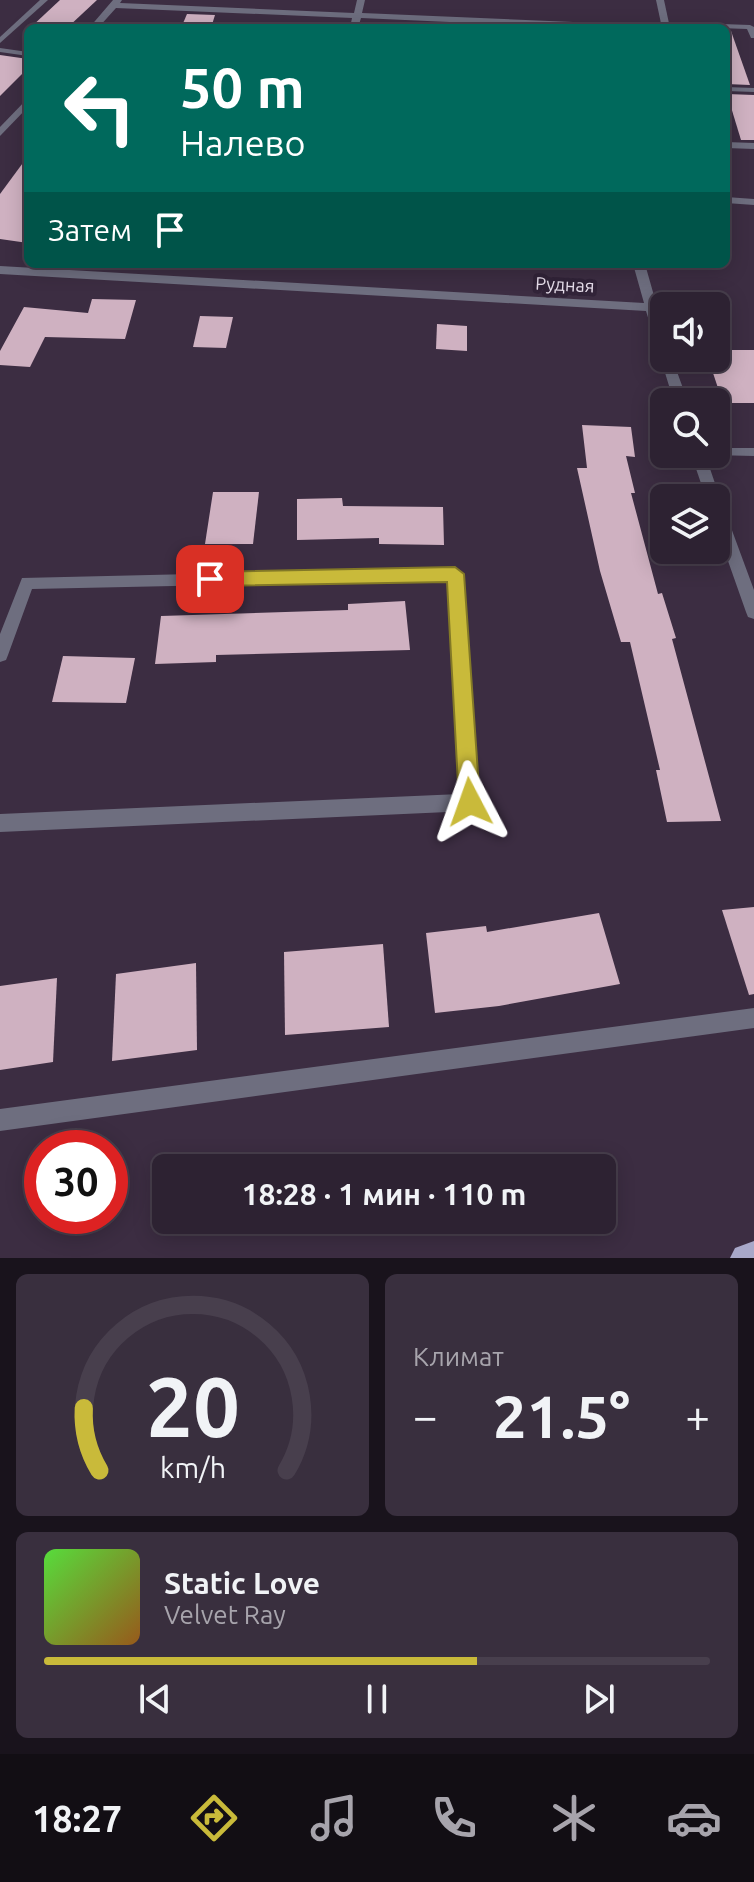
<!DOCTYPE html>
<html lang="ru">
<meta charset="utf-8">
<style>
:root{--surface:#2d2232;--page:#392f3e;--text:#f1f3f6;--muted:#a7a4ac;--line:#483f4d;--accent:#c9ba3a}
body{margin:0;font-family:Ubuntu,sans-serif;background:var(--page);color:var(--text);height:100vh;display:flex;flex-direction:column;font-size:30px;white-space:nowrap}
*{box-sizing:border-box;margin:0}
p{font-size:26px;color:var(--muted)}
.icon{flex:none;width:44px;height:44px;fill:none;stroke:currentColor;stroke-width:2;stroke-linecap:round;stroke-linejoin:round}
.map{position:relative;height:1258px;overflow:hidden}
.sheet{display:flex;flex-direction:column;gap:16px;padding:16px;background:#19131c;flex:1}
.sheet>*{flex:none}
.guide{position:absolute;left:24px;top:24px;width:706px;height:244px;border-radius:12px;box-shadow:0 4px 20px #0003,0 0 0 2px var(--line);background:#00695c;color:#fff;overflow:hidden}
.controls{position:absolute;left:650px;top:292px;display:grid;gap:16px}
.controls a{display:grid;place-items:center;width:80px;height:80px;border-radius:12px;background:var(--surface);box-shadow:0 4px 20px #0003,0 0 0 2px var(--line);font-size:40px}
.speed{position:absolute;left:24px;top:1130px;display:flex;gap:16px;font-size:40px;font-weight:700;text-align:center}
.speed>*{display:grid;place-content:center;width:104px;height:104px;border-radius:50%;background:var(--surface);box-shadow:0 4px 20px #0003,0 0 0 2px var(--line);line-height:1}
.speed .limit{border:12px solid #d22;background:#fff;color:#111}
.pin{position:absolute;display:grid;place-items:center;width:68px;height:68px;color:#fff;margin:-34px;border-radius:16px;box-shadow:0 4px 12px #0006}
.me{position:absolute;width:88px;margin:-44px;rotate:356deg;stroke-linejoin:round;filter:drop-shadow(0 0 6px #0008)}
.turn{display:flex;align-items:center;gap:28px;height:168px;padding:0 24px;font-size:36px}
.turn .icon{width:104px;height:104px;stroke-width:2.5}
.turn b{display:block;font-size:56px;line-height:68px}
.then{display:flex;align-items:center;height:76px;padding:0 24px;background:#0003;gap:16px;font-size:30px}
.big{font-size:60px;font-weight:600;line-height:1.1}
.sheet .widget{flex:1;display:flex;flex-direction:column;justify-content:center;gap:12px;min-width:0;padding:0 28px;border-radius:12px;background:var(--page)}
.sheet .dial{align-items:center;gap:0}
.dial svg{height:208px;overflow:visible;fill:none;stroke:var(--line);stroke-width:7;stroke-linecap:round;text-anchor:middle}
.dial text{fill:var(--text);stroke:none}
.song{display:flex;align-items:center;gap:24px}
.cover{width:96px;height:96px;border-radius:12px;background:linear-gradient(135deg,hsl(110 70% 55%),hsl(30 70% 35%))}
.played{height:8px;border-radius:4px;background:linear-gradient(90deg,var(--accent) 65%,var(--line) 65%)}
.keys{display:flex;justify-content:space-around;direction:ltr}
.heat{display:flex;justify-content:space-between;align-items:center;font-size:44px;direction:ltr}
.sheet .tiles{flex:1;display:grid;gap:16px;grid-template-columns:1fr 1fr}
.widget:last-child{grid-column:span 2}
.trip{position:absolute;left:152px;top:1154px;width:464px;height:80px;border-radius:12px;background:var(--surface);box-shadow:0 4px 20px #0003,0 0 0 2px var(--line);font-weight:600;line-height:80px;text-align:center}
.menu{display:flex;height:128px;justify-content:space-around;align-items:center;background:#120e14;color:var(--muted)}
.menu .icon{width:56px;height:56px}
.menu .on{color:var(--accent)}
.menu b{font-size:36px;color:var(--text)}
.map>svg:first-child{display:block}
.building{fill:#cfb1c1}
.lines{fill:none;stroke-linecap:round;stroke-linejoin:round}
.lane{fill:#6e6e7f;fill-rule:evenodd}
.street{fill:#6e6e7f;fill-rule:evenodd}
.primary{fill:#a8a8c9;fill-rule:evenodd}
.route{fill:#c9ba3a;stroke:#837926;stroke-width:2}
.labels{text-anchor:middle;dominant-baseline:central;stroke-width:8;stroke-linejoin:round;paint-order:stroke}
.far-street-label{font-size:18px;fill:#e7deeb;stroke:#312338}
</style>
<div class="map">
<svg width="754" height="1258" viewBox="0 0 754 1258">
<rect width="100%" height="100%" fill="#3c2d42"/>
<g class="building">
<polygon points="60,0 97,0 67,28 30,28"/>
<polygon points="187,14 215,15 211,28 181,28"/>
<polygon points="726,31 731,31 750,85 726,84"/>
<polygon points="0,55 28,59 28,68 0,96"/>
<polygon points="727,94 754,95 754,140 741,140"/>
<polygon points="28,156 28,243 0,239 0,194"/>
<polygon points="92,299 136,300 125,339 45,337 30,367 0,365 0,351 24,307 88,313"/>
<polygon points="200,316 233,317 226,348 193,347"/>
<polygon points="437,324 467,326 467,351 436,349"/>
<polygon points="716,350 754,350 754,403 723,403 708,358 716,358"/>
<polygon points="582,425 631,427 635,457 626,456 635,493 631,493 658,594 662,593 676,638 672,639 721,821 667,822 656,770 660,770 630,642 621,642 600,571 577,468 587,468"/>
<polygon points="213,492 259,492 253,544 205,544"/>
<polygon points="342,498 343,506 443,507 444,545 379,544 379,538 297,540 297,499"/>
<polygon points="405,601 410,650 216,655 216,662 155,664 161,616 348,610 348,604"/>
<polygon points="63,656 135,658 126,703 52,702"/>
<polygon points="754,907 754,994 749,995 722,910"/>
<polygon points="599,913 620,984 499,1006 435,1013 426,933 486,926 487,932"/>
<polygon points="383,944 389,1027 285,1035 284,952"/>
<polygon points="196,963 197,1050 112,1061 116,974"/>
<polygon points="57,978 53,1062 0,1070 0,986"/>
</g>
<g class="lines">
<g class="lane">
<polygon points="40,0 48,0 0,43 0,37"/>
<polygon points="665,22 750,25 754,27 754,38 751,38 747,29 662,26 661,24"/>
<polygon points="0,48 28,52 28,56 0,52"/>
<polygon points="726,87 754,88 754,92 726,91"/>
<polygon points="726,142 754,143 754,149 726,148"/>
<polygon points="716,448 754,448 754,456 712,455 716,454"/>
</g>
<g class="street">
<polygon points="113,0 122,0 120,3 354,13 357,0 365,0 362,13 644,25 648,28 584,28 361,18 358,28 350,28 352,18 116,8 98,28 89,28"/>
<polygon points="656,0 664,0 670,28 662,28"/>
<polygon points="28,98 28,107 0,136 0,127"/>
<polygon points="726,197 754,199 754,205 726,203"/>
<polygon points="633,264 645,264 664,331 664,358 672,358 688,402 674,402 646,311 0,274 0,266 644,303"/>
<polygon points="691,454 705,454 720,498 719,501 723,506 754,590 754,619 748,617 746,612 716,527 716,498 706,498"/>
<polygon points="455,568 460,570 463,574 479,802 476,808 470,811 0,832 0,814 460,794 448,580 32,589 8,655 6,660 0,662 0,634 22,578"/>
<polygon points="754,1008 754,1028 0,1131 0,1109"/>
</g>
<polygon class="primary" points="754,1241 754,1258 730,1258 735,1248"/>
</g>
<polygon class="route" points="455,567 464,574 480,802 477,809 470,812 462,809 459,802 447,582 210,586 202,579 210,572"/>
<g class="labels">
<g class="far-street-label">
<text transform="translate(565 284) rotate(3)">Рудная</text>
</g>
</g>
</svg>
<div class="controls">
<a><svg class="icon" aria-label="sound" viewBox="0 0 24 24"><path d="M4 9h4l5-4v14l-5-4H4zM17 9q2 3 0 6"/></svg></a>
<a><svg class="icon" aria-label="search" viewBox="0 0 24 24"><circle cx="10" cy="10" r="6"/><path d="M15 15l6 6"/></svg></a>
<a><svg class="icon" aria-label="layers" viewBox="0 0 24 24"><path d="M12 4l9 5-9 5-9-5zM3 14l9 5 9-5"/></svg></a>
</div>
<div class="speed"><div class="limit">30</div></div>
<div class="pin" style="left:210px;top:579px;background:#d93025"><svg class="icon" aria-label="arrive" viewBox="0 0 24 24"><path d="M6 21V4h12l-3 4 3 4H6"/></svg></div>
<svg class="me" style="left:470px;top:802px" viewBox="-20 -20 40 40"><path d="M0-17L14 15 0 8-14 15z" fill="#c9ba3a" stroke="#fff" stroke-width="4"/></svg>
<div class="trip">18:28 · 1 мин · 110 m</div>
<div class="guide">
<div class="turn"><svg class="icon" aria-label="left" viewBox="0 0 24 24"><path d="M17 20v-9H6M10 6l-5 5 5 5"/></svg><div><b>50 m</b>Налево</div></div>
<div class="then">Затем<svg class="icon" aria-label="arrive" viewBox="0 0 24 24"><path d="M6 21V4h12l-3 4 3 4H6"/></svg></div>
</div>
</div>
<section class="sheet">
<div class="tiles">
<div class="widget dial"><svg viewBox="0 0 100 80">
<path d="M14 69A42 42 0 1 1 86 69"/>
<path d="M14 69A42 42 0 0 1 8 45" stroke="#c9ba3a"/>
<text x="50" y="56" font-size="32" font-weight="700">20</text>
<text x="50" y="72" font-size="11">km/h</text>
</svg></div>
<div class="widget"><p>Климат</p>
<div class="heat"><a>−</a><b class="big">21.5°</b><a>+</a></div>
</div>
<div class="widget">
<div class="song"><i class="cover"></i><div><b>Static Love</b><p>Velvet Ray</p></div></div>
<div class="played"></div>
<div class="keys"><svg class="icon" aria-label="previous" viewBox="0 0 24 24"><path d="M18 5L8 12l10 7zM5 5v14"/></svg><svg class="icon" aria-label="pause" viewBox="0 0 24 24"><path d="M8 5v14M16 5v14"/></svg><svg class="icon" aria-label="next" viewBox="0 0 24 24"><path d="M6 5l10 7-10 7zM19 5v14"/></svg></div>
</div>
</div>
</section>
<nav class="menu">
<b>18:27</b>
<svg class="icon on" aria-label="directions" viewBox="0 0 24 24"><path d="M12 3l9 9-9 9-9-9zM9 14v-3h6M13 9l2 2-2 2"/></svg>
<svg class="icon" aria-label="music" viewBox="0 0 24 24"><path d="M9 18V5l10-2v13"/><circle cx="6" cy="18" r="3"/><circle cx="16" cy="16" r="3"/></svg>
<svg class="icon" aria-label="phone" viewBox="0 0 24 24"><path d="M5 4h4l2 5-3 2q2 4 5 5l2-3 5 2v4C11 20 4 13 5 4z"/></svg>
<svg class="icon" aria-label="climate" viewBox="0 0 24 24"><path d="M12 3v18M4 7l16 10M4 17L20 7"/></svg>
<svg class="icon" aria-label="car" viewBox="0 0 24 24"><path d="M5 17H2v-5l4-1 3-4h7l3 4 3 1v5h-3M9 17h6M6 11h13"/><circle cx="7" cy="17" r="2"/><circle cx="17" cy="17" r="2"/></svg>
</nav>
